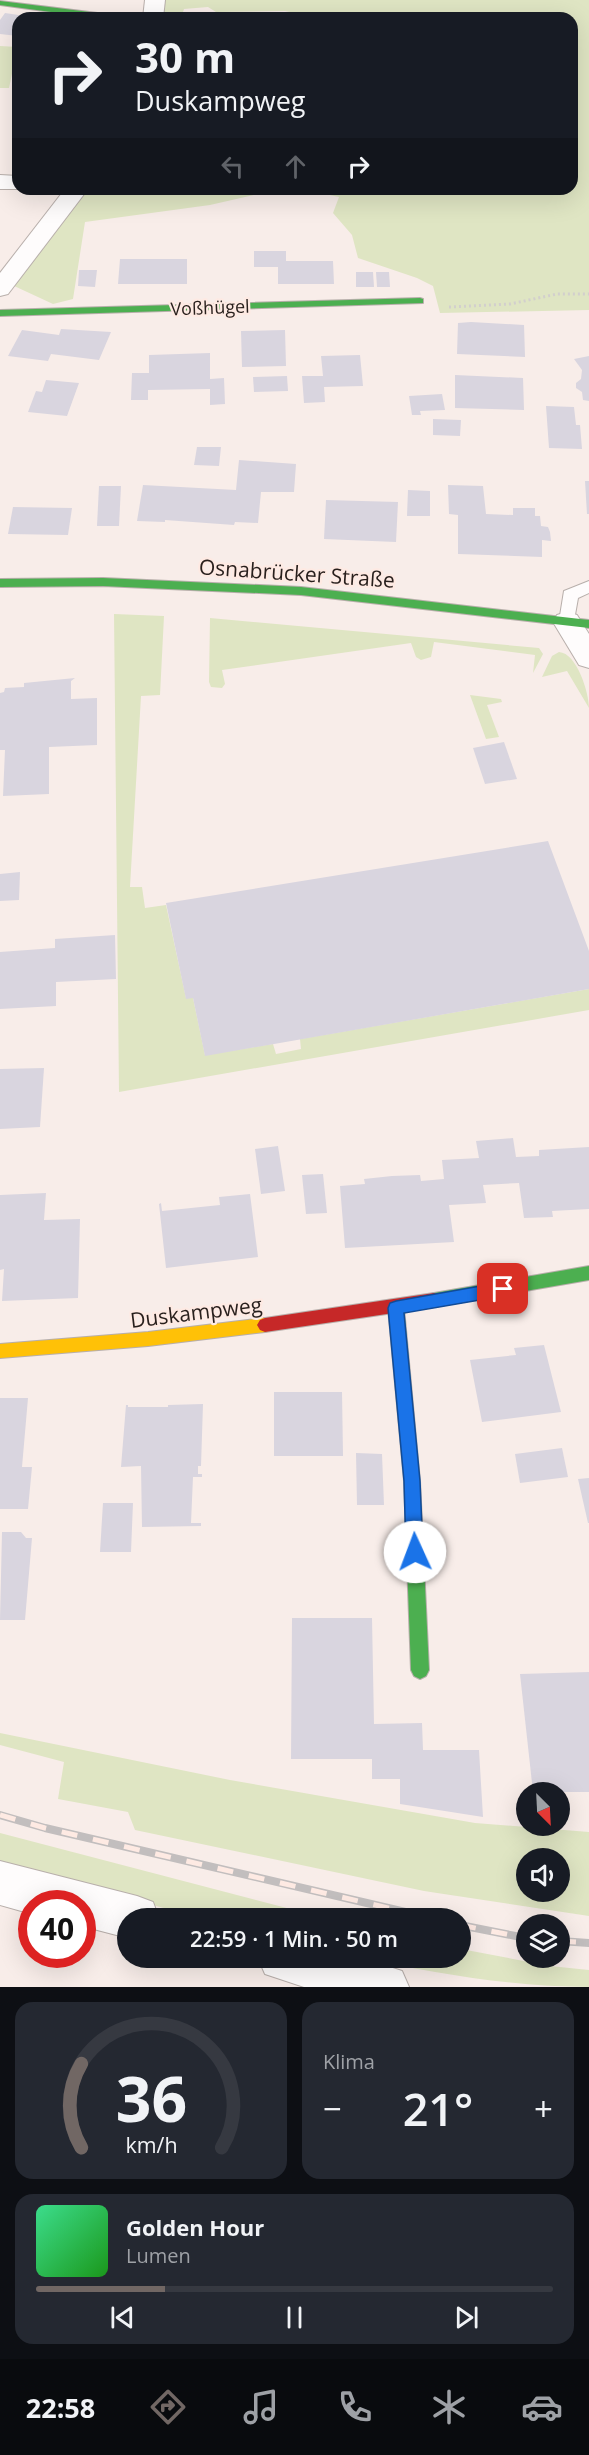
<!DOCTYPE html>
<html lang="de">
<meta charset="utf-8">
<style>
:root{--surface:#171b24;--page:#242831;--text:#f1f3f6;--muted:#9ea1a6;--line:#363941;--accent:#716764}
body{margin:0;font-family:"Open Sans",sans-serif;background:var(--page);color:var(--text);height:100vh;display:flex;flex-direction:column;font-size:22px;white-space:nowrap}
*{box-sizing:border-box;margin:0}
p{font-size:20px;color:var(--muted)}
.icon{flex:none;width:33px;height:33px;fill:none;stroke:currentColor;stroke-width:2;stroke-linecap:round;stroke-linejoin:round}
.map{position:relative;height:1987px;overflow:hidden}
.details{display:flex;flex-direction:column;gap:15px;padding:15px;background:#0d0f14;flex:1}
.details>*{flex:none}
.top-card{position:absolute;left:12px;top:12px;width:566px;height:183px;border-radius:18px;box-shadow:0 6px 24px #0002;background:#171b24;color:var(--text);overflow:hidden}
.needle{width:39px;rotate:156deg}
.controls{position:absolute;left:516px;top:1782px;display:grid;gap:12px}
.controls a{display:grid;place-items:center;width:54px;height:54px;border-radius:50%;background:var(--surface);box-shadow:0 6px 24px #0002;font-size:30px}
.speed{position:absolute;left:18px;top:1890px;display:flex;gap:12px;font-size:30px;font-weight:700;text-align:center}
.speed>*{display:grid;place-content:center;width:78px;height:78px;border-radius:50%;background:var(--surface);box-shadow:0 6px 24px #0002;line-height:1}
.speed .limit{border:9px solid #d22;background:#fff;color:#111}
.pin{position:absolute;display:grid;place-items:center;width:51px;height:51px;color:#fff;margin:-26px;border-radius:12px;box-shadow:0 3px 9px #0006}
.me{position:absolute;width:66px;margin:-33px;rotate:358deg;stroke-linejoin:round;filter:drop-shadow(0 0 4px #0008)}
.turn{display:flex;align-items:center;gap:21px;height:126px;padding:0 24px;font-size:27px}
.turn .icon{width:78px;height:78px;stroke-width:2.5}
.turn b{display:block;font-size:42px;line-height:51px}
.lanes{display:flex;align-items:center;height:57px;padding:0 24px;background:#0003;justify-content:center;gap:30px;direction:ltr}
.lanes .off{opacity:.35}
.big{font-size:45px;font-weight:600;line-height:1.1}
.details .tile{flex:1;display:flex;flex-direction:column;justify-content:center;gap:9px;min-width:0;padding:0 21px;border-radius:18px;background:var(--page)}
.details .dial{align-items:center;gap:0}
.dial svg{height:156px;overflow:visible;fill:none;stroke:var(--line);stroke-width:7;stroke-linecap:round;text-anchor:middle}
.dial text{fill:var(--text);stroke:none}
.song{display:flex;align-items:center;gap:18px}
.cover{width:72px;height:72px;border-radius:9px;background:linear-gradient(135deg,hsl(150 70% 55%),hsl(120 70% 35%))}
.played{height:6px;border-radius:3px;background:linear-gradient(90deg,var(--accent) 25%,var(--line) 25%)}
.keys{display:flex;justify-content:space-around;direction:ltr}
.heat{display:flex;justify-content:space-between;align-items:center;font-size:33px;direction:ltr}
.details .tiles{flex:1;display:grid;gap:15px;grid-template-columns:1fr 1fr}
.tile:last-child{grid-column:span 2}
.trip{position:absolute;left:117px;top:1908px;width:354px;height:60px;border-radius:30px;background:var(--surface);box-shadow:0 6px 24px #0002;font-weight:600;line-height:60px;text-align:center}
.menu{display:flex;height:96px;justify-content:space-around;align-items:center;background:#090b0e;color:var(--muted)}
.menu .icon{width:42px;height:42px}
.menu .on{color:var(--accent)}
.menu b{font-size:27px;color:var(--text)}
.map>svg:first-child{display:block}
.green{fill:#dfe5c3;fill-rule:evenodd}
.building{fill:#d9d5df}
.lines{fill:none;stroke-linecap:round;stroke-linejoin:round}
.lane-casing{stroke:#b8afab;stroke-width:2}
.street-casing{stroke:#b8afab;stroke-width:2}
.fast-casing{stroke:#b8afab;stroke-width:2}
.slow-casing{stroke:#b8afab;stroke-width:2}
.jam-casing{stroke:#b8afab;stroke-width:2}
.path{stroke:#d2cfcd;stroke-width:3;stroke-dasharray:2 3;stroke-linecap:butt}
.lane{fill:#fefcfc;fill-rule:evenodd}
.street{fill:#fefcfc;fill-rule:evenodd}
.fast{fill:#4caf50;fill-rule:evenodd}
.slow{fill:#ffc107;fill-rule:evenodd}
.jam{fill:#c62828;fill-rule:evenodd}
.rail-casing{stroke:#c2bebe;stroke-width:8}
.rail{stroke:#feeae3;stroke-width:5;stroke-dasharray:16;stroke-linecap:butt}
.route{fill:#1a73e8;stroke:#114b97;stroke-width:1.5}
.labels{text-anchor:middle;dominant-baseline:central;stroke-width:4.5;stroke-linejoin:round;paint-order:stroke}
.far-street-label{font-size:18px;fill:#281f1c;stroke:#feeae3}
.street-label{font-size:21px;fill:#281f1c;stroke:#feeae3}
</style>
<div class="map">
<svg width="589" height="1987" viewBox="0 0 589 1987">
<rect width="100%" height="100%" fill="#f8ede9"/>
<g class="green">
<polygon points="162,0 589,0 589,310 440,313 433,286 417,278 358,258 352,235 333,213 339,197 306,190 258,194 210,205 85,222 73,299 53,304 12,285 89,189 572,189 572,18 320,18 285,11 216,12 208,7 184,9 181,18 160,18"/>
<polygon points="0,46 18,47 18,69 13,69 9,88 0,88"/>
<polygon points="114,614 164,616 160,695 141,696 130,887 142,887 145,908 166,905 186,998 193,998 205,1055 273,1044 276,1054 301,1049 300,1039 589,989 589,1010 119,1092"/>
<polygon points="210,618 539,648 543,654 533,673 535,655 434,642 431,657 421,660 416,657 411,643 222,670 225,684 222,688 211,687 209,682"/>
<path d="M559,652C577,653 589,693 589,708L567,671L542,677L552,656Z"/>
<polygon points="470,695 501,699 502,702 487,705 499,737 486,739"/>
<path d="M0,1733L230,1780L475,1823L589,1832V1916L424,1891L135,1830L128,1812L58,1799L64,1762L0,1745ZM526,1858H560V1892H526Z"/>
<polygon points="0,1833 325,1918 201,1918 0,1864"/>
<path d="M461,1949L550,1966L589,1970V1987C512,1987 436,1973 361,1958H460Z"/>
</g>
<g class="building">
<polygon points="5,13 32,17 32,18 18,18 18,36 0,34 0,20"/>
<polygon points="254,251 286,251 286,261 333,261 334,284 278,284 278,267 254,267"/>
<polygon points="120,259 187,259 187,284 118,284"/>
<polygon points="79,270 97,270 95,287 78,286"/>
<polygon points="356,272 373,272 374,287 356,287"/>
<polygon points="376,272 389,272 390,287 377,287"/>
<polygon points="471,322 524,325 525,357 457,354 458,323"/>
<polygon points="61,329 111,332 99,360 51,354 48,361 8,356 22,330 59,335"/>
<polygon points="285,330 286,366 242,367 241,331"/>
<polygon points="210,353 210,379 224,378 225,404 210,405 210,389 148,390 148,400 131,400 132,373 149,373 149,355"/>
<polygon points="360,355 363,386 324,387 325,402 304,403 302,376 323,376 321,356"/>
<polygon points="589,356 589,401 583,400 582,392 576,388 576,383 581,379 582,370 574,359"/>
<polygon points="455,375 523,378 524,410 455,408"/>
<polygon points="287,376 288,391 254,392 253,377"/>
<polygon points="46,380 79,383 67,416 28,412 36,391 42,392"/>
<polygon points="442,394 445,410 420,411 421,415 412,415 409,396"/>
<polygon points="546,406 574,407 576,425 580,425 582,449 549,448"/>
<polygon points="433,419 461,420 460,436 433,435"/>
<polygon points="197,447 221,447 219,466 194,465"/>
<polygon points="239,460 296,464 294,492 261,492 258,523 235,522 234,525 165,520 165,522 137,521 143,485 236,490"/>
<polygon points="585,481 589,481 589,514 587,514"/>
<polygon points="448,485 483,486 486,514 513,515 513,508 535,508 535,516 540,516 541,526 548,527 550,532 551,541 542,540 542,557 458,554 458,515 449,514"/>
<polygon points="99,486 121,486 119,526 97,526"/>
<polygon points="408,490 430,491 430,516 407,516"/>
<polygon points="326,500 398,502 396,542 324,539"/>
<polygon points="13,507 72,508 68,535 8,534"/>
<polygon points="75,678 71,681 71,699 97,698 97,745 49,747 49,794 3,796 5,750 0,750 0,693 4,692 5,688 24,687 24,683"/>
<polygon points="504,742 517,779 485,784 473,748"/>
<polygon points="548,841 589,951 589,989 205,1056 193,998 186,999 166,903"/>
<polygon points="20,872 19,900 0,901 0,874"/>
<polygon points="115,935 116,979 56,982 56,1006 0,1009 0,952 55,948 55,939"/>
<polygon points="44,1068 40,1127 0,1129 0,1069"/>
<polygon points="513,1138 516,1157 539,1156 539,1150 589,1147 589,1209 552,1211 553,1217 524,1218 519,1183 483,1185 486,1203 449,1205 454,1242 345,1248 340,1186 365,1184 364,1179 392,1176 420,1175 421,1181 444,1179 442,1160 479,1158 476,1141"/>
<polygon points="278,1146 285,1191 261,1194 255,1149"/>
<polygon points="323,1174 327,1213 306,1214 302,1175"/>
<polygon points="46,1193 44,1220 80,1219 78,1298 2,1301 4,1269 0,1270 0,1195"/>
<polygon points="250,1194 258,1257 166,1268 159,1204 161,1203 162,1211 220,1205 219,1197"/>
<polygon points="544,1345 561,1412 482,1422 470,1360 516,1355 514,1348"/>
<polygon points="274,1392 342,1392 343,1456 274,1456"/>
<polygon points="0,1398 28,1398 22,1467 32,1467 28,1509 0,1509"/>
<polygon points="203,1404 201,1466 198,1466 198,1474 202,1474 202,1477 193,1477 191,1523 201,1523 201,1526 142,1527 141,1466 121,1467 126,1405 128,1405 128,1407 168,1407 168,1405"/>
<polygon points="562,1448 568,1477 520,1483 515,1454"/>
<polygon points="356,1453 382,1454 384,1505 357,1505"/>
<polygon points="589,1478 589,1523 588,1523 578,1479"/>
<polygon points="103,1503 133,1503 131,1552 100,1552"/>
<polygon points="2,1532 21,1532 26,1538 32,1538 25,1620 0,1620"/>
<polygon points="292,1618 372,1618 374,1724 422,1723 423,1750 479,1750 483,1817 400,1804 400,1779 372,1779 372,1759 291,1759"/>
<polygon points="589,1672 589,1792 533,1792 520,1674"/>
</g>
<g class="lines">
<defs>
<polygon id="lane" points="589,581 589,593 578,598 573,626 561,626 559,622 564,591"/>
<g id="street">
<polygon points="145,0 165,0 163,18 143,18"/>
<polygon points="0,175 18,176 18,189 21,189 0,189"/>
<polygon points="65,189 88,189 8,294 0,296 0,273"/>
<polygon points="567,612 577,615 589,634 589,668 579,665 553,622 557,615"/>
<polygon points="0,1861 137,1896 153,1902 159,1918 128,1918 128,1938 82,1926 82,1904 32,1904 32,1914 0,1905"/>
<polygon points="258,1958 362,1958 402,1971 409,1987 304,1987 265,1974"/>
</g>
<g id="fast">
<polygon points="0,1 114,15 118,18 95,18 0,5"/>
<polygon points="420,298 423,299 423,303 0,316 0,310"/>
<polygon points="103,578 301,587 589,620 589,628 301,595 103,586 0,587 0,579"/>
<polygon points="589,1266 589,1280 434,1307 429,1305 426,1300 429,1295 434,1293"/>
<polygon points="396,1301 401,1303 404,1308 420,1481 429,1670 426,1676 420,1679 414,1676 411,1670 404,1481 388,1308 391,1303"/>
</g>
<polygon id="slow" points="265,1318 270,1320 273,1325 270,1330 265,1332 148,1346 0,1358 0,1344 148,1332"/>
<polygon id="jam" points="434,1293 439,1295 442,1300 439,1305 434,1307 265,1332 260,1330 257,1325 260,1320 265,1318"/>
</defs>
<use href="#lane" class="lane-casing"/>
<use href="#street" class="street-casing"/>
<use href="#fast" class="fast-casing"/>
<use href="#slow" class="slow-casing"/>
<use href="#jam" class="jam-casing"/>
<polyline class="path" points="449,307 510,304 557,294 589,294"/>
<use href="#lane" class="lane"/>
<use href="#street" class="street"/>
<use href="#fast" class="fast"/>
<use href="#slow" class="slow"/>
<use href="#jam" class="jam"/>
<defs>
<g id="rail">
<polyline points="0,1815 45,1828 431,1918"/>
<polyline points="460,1925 526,1938"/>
<polyline points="560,1941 589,1943"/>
</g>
</defs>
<use href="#rail" class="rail-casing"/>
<use href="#rail" class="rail"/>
</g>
<polygon class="route" points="503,1282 508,1284 511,1289 508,1294 503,1296 404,1313 420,1481 423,1552 421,1558 415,1560 409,1558 406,1552 404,1481 388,1308 390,1303 396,1301"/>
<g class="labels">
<g class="far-street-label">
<text transform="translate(210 307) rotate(-2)">Voßhügel</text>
</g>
<g class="street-label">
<text transform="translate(297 573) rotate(4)">Osnabrücker Straße</text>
<text transform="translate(196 1312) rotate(-7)">Duskampweg</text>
</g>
</g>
</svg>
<div class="controls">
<a><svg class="needle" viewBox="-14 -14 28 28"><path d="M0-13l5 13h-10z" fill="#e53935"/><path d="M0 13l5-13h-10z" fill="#9ea1a6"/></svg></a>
<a><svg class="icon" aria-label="sound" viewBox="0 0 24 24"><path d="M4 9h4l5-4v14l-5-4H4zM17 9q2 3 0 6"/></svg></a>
<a><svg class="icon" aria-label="layers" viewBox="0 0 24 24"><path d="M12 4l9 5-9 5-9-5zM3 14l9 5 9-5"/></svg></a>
</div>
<div class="speed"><div class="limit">40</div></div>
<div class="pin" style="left:503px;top:1289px;background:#d93025"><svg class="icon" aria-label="arrive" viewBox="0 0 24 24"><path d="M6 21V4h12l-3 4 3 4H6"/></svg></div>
<svg class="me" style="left:415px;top:1552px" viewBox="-20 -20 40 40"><circle r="19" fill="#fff"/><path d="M0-13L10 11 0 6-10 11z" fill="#1a73e8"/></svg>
<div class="trip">22:59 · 1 Min. · 50 m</div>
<div class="top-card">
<div class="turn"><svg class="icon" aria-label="right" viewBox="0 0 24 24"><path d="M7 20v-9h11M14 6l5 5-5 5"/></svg><div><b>30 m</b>Duskampweg</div></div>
<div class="lanes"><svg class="icon off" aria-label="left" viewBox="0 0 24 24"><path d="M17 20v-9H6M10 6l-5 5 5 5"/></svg><svg class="icon off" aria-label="ahead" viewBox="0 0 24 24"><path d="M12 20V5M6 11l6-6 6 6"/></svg><svg class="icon" aria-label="right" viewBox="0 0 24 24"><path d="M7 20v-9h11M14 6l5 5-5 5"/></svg></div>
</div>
</div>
<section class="details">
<div class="tiles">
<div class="tile dial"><svg viewBox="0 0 100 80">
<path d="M14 69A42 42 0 1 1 86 69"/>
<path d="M14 69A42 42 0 0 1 14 26" stroke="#716764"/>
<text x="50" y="56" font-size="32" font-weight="700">36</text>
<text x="50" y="72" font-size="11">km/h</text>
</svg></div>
<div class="tile"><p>Klima</p>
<div class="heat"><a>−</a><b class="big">21°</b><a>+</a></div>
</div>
<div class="tile">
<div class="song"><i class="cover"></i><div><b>Golden Hour</b><p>Lumen</p></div></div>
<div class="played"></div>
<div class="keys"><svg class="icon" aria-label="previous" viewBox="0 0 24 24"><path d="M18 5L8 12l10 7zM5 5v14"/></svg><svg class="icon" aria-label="pause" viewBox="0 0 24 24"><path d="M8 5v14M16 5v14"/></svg><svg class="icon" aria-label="next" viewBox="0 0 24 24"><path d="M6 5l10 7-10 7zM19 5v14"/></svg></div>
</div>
</div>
</section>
<nav class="menu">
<b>22:58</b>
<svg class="icon on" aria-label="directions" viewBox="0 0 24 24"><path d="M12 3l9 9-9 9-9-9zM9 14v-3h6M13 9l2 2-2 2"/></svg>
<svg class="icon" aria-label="music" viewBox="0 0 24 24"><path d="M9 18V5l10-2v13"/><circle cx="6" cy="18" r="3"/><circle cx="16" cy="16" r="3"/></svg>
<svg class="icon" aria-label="phone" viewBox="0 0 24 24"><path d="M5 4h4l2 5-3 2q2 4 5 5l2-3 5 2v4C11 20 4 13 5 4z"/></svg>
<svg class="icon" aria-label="climate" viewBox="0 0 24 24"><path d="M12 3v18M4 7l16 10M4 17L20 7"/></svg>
<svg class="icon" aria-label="car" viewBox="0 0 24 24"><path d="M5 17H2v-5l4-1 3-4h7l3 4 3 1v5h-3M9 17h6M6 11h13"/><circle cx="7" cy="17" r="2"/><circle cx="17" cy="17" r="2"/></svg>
</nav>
